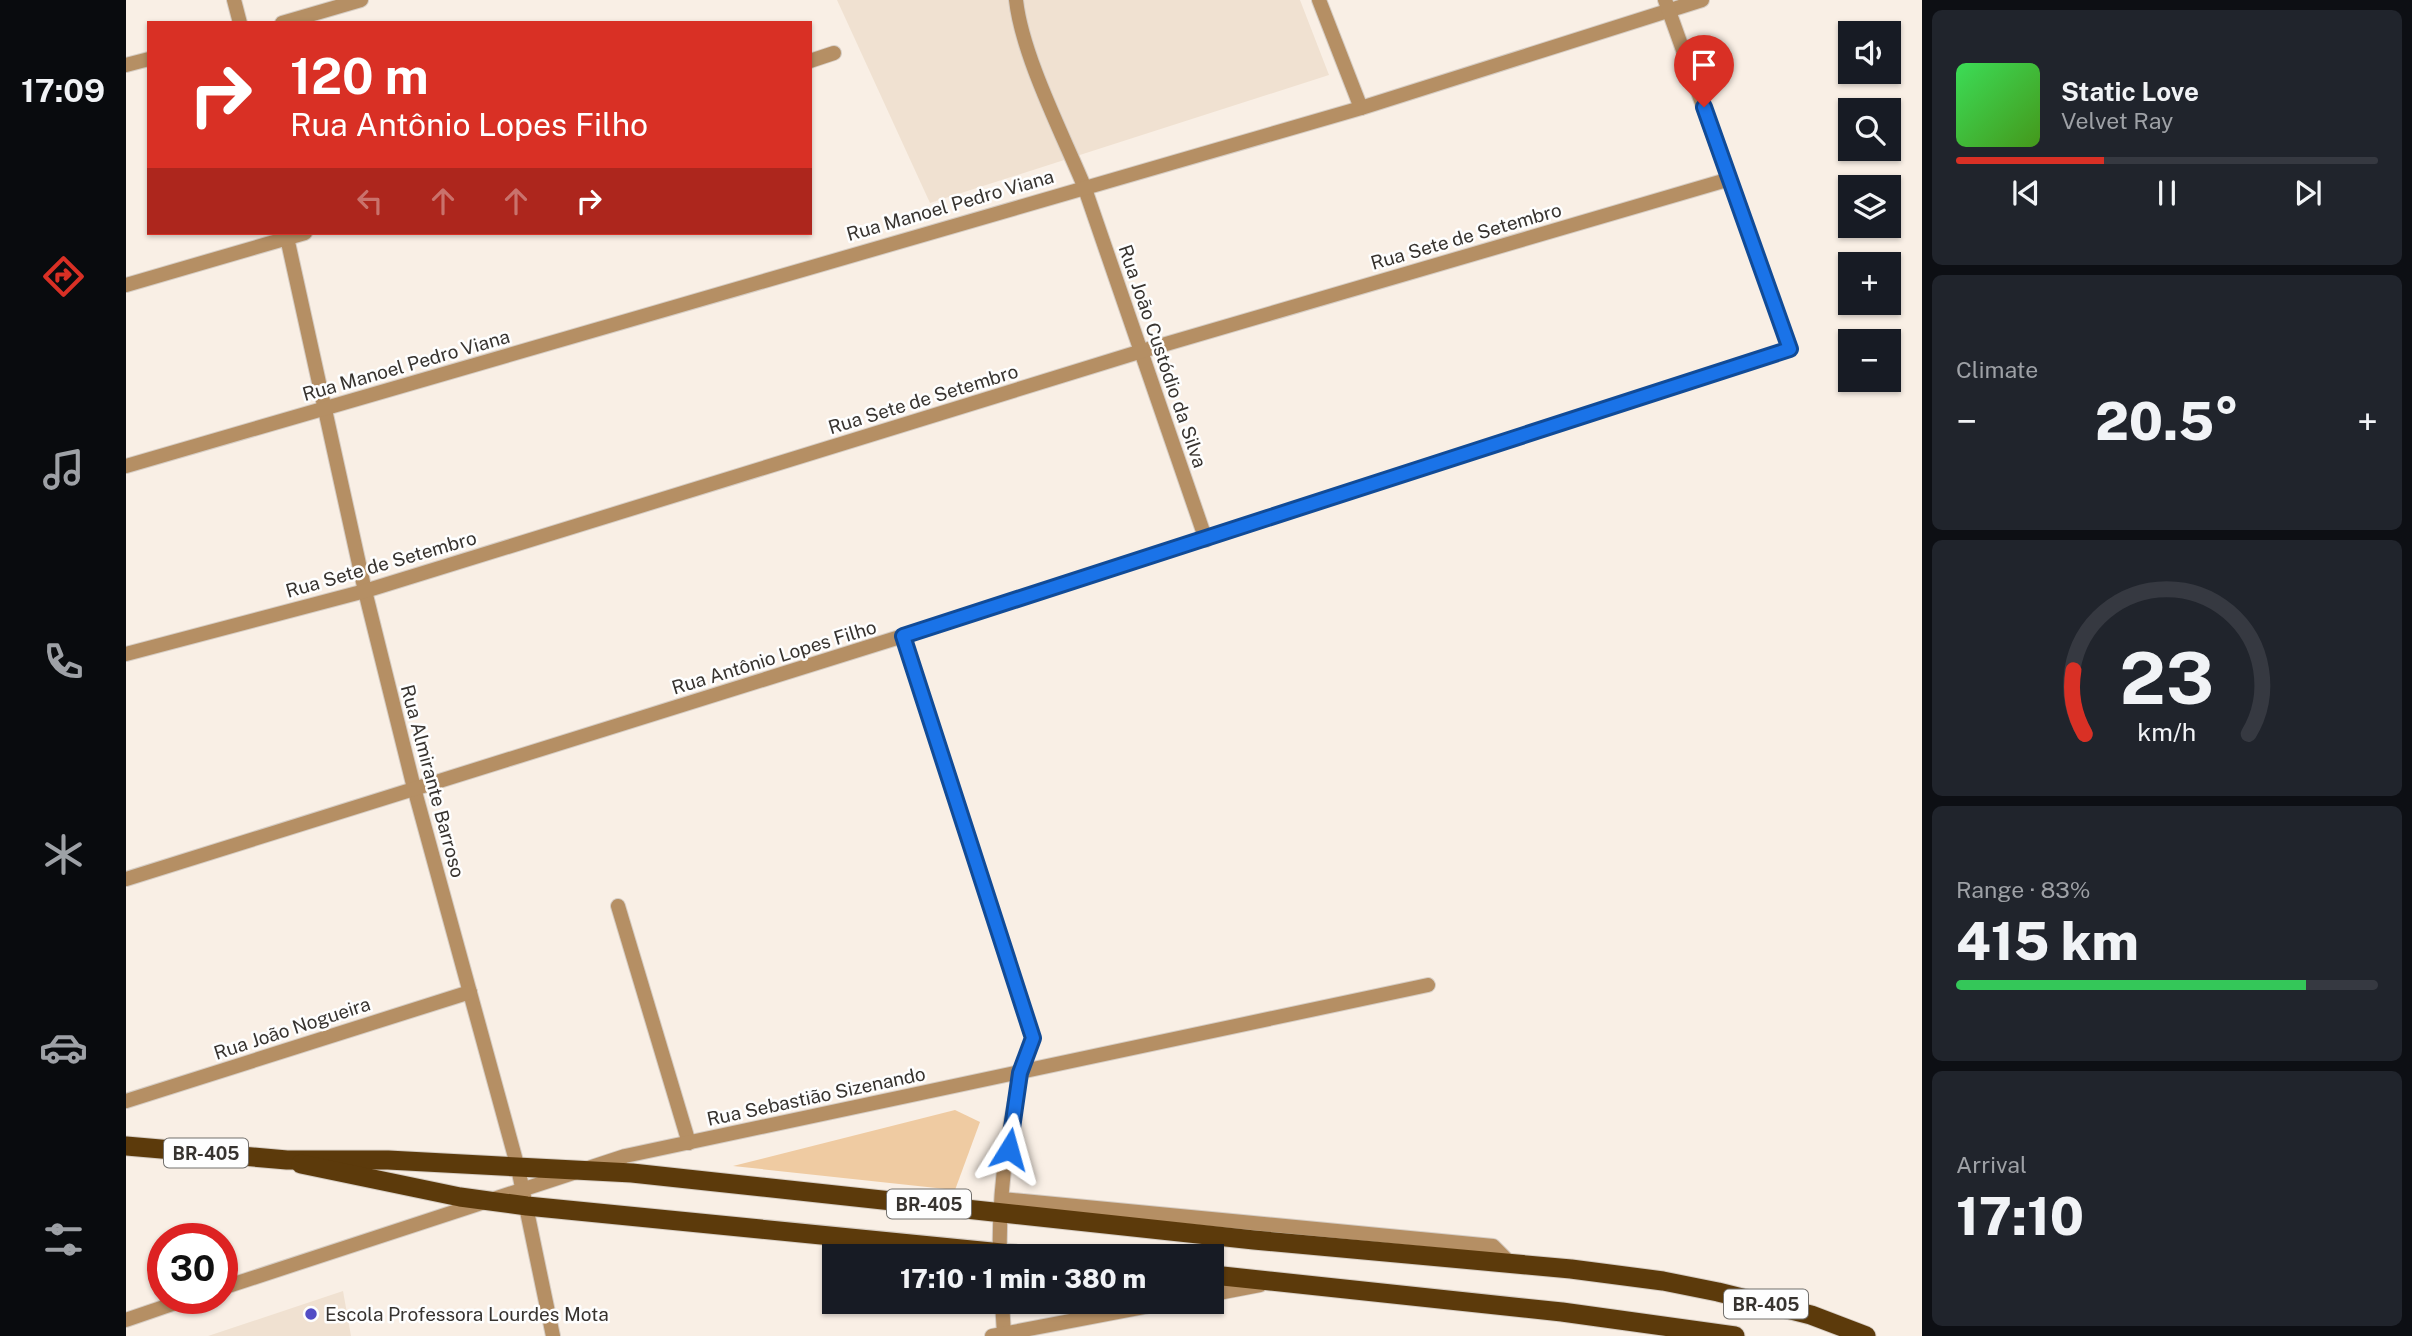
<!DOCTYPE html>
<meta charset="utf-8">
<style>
:root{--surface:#171b24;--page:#20242c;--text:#f1f3f6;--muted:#9ea1a6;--line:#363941;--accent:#d93025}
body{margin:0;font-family:"Public Sans",sans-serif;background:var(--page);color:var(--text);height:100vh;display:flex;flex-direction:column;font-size:26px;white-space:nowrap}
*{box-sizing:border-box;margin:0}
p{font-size:23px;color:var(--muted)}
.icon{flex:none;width:38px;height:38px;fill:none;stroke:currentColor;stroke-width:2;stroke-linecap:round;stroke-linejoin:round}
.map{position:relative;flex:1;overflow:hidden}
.panel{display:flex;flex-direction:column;gap:10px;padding:10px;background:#0d0f14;width:490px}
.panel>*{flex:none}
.top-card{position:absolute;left:21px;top:21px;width:665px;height:214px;border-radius:0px;box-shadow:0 2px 5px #0004;background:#d93025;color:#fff;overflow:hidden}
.tools{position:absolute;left:1712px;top:21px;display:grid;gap:14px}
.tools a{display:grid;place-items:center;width:63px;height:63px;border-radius:0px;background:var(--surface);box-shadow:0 2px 5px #0004;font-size:35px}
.speed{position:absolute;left:21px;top:1223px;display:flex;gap:14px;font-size:35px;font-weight:700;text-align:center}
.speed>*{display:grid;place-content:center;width:91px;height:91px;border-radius:50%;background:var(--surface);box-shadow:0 2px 5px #0004;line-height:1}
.speed .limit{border:10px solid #d22;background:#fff;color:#111}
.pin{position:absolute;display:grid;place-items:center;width:60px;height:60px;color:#fff;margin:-72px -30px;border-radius:50% 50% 50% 0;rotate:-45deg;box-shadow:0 0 7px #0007}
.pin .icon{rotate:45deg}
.me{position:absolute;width:77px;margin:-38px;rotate:8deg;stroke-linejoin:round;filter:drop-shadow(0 0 5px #0008)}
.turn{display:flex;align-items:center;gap:24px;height:147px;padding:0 28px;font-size:32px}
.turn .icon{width:91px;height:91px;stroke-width:2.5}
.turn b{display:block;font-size:49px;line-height:60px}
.lanes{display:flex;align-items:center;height:66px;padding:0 28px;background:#0003;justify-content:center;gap:35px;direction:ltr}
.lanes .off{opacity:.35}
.big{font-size:52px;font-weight:800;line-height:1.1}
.panel .widget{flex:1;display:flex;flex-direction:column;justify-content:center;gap:10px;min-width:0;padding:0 24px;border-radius:10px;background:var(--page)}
.panel .dial{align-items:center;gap:0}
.dial svg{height:182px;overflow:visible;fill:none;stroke:var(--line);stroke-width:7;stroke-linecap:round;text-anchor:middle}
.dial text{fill:var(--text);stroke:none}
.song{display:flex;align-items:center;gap:21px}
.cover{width:84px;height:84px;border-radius:10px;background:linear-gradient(135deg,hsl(130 70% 55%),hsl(100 70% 35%))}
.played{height:7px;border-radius:4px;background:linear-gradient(90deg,var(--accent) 35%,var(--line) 35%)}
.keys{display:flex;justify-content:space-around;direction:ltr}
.heat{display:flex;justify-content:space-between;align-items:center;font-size:38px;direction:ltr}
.charge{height:10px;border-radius:5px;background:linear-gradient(90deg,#34c759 83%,var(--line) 0)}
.trip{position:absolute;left:696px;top:1244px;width:402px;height:70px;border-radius:0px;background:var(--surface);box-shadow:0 2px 5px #0004;font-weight:800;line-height:70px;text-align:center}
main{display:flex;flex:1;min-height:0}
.menu{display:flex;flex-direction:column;width:126px;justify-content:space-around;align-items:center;background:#090b0e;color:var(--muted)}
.menu .icon{width:49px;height:49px}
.menu .current{color:var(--accent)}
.menu b{font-size:32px;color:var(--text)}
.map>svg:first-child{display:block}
.built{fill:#f0e1d1}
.green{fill:#efcba2}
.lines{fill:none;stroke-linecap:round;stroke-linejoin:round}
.service-casing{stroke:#d6cdc4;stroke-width:16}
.minor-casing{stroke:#d6cdc4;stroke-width:16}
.trunk-casing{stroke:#d6cdc4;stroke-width:21}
.service{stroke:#b58f64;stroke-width:14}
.minor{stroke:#b58f64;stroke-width:14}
.trunk{stroke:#5c3a0b;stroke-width:19}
.route-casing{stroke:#114b97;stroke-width:18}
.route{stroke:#1a73e8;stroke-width:12}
.poi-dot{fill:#534dc5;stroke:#fefefe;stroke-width:2.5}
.labels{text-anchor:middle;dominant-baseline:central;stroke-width:5;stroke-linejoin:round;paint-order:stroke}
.shield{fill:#fefefe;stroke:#73706d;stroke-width:2}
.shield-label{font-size:18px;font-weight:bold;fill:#37332f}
.street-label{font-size:19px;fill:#37332f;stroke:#fefefe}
.poi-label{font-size:19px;fill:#37332f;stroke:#fefefe;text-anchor:start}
</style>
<main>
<nav class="menu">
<b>17:09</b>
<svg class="icon current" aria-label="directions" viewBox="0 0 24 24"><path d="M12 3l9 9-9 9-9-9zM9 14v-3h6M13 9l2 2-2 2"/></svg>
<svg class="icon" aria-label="music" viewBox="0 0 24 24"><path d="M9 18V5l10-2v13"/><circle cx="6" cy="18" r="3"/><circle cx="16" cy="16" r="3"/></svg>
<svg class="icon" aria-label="phone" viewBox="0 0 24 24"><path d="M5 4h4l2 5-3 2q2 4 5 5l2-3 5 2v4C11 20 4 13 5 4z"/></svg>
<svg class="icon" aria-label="climate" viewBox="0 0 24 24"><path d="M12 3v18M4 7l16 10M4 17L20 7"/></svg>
<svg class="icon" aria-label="car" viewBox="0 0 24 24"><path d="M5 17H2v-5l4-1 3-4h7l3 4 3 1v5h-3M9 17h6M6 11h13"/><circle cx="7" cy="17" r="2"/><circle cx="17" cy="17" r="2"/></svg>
<svg class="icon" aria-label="filters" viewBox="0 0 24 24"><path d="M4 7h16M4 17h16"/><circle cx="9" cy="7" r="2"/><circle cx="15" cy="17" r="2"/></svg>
</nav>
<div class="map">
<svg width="1796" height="1336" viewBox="0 0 1796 1336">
<rect width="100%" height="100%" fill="#f9efe5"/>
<g class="built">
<polygon points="711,0 1174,0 1203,75 804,203"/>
<polygon points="217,1291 225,1336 82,1336"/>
</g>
<polygon class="green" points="829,1110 854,1122 829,1190 607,1166"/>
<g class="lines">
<defs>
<path id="service" d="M890,0C896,55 936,133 958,186"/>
<g id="minor">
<polyline points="108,0 114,23"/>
<polyline points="1193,0 1235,108"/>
<polyline points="156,23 235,0"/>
<polyline points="684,61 708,53"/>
<polyline points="0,65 23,59"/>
<polyline points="958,186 1080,540"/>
<polyline points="160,233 239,591 288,788 392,1168 427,1336"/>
<polyline points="0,285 179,233"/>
<polyline points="0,466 1235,108 1576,0"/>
<path d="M777,636L907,1038C884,1099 872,1191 874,1256"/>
<polyline points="0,654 239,591 1016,351 1604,179"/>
<polyline points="0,879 777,636 1664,349 1539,0"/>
<polyline points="492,906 563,1143"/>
<polyline points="0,1101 344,992"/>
<polyline points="876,1199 1367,1246 1384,1263"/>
<polyline points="96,1288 499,1156 1302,985"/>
<polyline points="1087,1294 1134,1285"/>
<polyline points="876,1302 878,1334"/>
<polyline points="0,1320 64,1298"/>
<polyline points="866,1336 1044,1302"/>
</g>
<g id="trunk">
<polyline points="0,1146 161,1160 262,1160 506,1173 1128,1240 1445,1269 1537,1281 1592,1292 1685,1315 1740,1336"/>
<polyline points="175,1164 334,1197 401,1206 908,1256"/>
<polyline points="1087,1275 1436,1312 1609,1336"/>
</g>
</defs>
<use href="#service" class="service-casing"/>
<use href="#minor" class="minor-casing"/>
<use href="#trunk" class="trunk-casing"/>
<use href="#service" class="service"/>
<use href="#minor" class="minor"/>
<use href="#trunk" class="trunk"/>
</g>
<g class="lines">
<defs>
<polyline id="route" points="883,1149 894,1073 907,1038 777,636 1664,349 1578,107"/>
</defs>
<use href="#route" class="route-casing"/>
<use href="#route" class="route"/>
</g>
<circle class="poi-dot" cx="185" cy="1314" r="7"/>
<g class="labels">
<g class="shield">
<rect x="38" y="1138.5" width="84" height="29" rx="5"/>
<rect x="761" y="1189.5" width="84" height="29" rx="5"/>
<rect x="1598" y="1289.5" width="84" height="29" rx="5"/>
</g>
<g class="shield-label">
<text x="80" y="1153">BR-405</text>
<text x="803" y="1204">BR-405</text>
<text x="1640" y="1304">BR-405</text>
</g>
<g class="street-label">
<text transform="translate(824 205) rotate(-16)">Rua Manoel Pedro Viana</text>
<text transform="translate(1340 236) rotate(-16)">Rua Sete de Setembro</text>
<text transform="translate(1037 356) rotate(71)">Rua João Custódio da Silva</text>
<text transform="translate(280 365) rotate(-16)">Rua Manoel Pedro Viana</text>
<text transform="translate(797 399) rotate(-17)">Rua Sete de Setembro</text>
<text transform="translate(255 564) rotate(-16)">Rua Sete de Setembro</text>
<text transform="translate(648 657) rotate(-17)">Rua Antônio Lopes Filho</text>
<text transform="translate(307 781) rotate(75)">Rua Almirante Barroso</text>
<text transform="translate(166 1028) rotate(-18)">Rua João Nogueira</text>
<text transform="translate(690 1096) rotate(-12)">Rua Sebastião Sizenando</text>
</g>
<g class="poi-label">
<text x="199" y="1314">Escola Professora Lourdes Mota</text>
</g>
</g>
</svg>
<div class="tools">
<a><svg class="icon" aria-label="sound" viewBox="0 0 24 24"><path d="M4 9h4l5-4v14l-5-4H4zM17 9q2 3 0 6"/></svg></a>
<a><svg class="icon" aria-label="search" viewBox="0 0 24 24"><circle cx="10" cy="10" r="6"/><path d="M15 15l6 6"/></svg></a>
<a><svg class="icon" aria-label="layers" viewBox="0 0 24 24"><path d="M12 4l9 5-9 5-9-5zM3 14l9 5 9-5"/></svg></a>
<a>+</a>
<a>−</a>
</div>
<div class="speed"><div class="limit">30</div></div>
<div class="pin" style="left:1578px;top:107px;background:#d93025"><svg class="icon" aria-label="arrive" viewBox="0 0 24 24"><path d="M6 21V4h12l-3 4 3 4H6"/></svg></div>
<svg class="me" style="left:883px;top:1149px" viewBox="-20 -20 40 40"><path d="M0-17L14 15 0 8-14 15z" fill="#1a73e8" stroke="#fff" stroke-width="4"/></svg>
<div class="trip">17:10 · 1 min · 380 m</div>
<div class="top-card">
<div class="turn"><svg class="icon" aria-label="right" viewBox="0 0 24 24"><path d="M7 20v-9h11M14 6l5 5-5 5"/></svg><div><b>120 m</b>Rua Antônio Lopes Filho</div></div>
<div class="lanes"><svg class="icon off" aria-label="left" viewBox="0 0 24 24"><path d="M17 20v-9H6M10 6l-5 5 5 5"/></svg><svg class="icon off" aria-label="ahead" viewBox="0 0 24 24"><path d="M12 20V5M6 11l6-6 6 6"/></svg><svg class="icon off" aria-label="ahead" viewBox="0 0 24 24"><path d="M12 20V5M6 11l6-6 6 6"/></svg><svg class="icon" aria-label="right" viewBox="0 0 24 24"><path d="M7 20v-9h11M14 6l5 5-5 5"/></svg></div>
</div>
</div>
<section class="panel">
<div class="widget">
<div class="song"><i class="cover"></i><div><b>Static Love</b><p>Velvet Ray</p></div></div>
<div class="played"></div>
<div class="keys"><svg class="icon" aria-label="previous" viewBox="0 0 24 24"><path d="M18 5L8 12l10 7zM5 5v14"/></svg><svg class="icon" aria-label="pause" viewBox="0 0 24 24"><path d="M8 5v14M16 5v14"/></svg><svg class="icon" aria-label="next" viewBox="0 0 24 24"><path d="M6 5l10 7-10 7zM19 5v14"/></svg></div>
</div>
<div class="widget"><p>Climate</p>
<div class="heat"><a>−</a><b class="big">20.5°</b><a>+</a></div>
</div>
<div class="widget dial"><svg viewBox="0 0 100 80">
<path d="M14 69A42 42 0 1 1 86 69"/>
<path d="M14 69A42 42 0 0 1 9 41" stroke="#d93025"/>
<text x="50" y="56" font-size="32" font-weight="700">23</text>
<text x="50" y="72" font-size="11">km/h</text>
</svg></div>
<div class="widget"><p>Range · 83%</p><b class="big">415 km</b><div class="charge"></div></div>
<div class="widget"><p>Arrival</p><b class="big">17:10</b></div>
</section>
</main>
